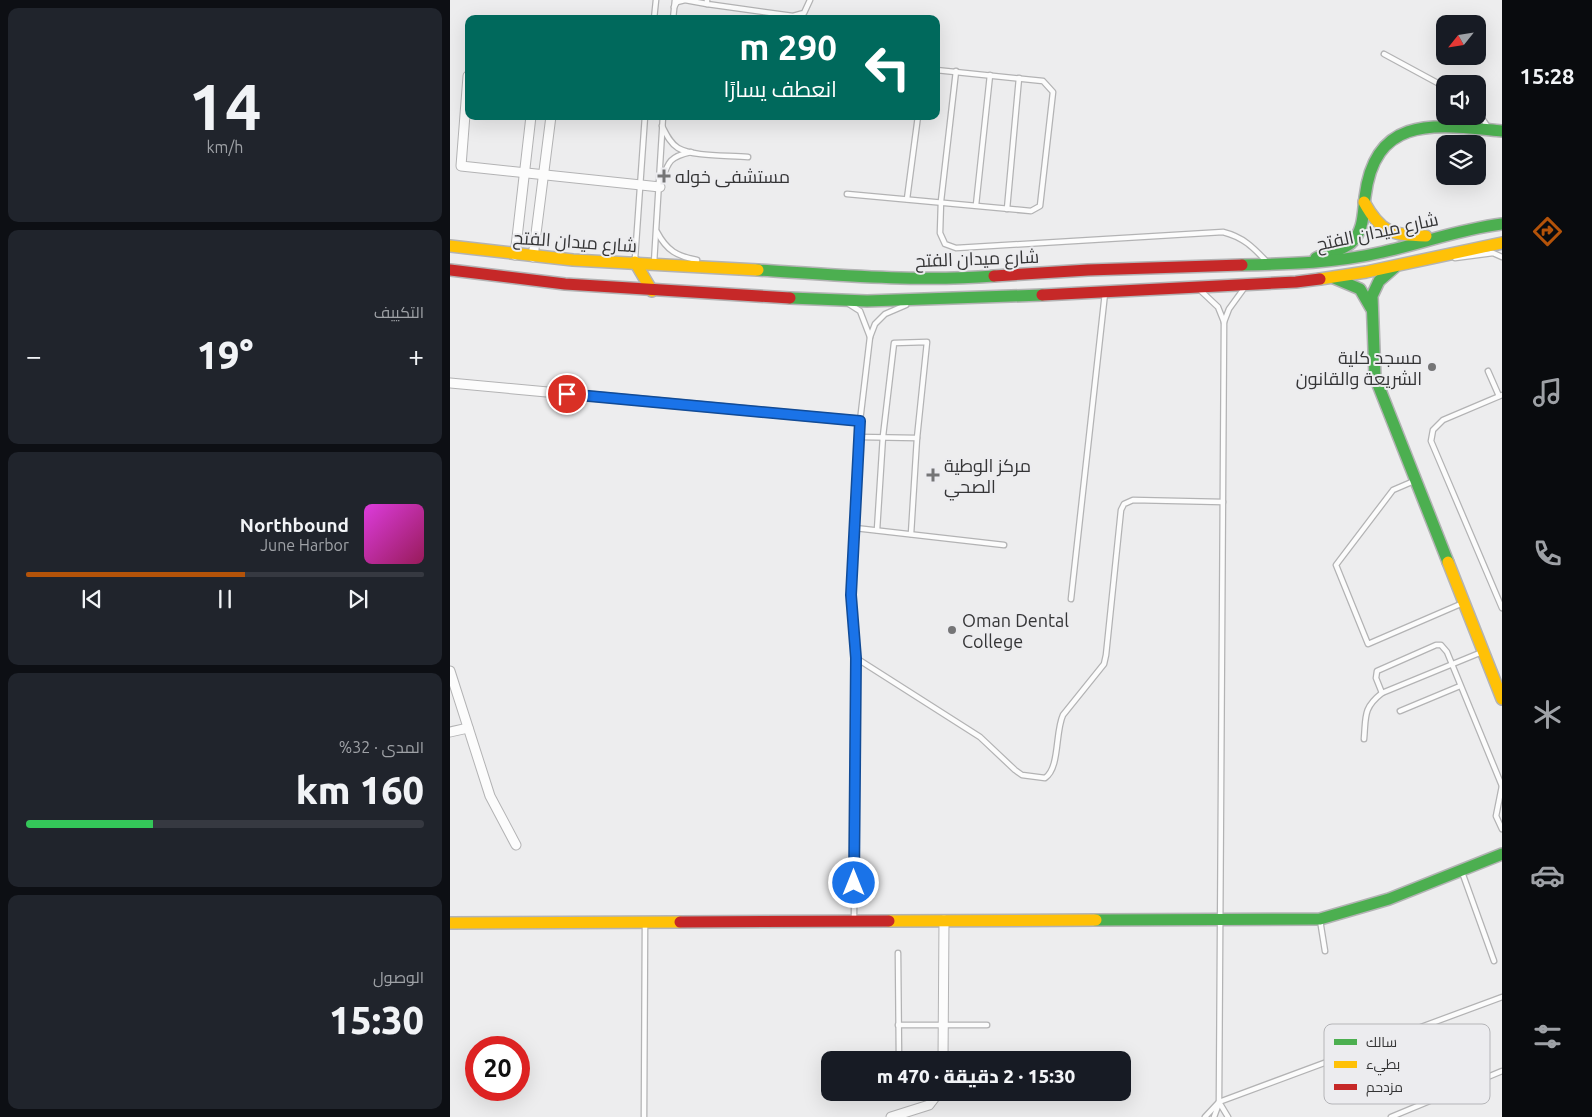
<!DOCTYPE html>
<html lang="ar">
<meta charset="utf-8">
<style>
:root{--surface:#171b24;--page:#20242c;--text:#f1f3f6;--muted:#9ea1a6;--line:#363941;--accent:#b45309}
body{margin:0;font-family:Ubuntu,Cairo,sans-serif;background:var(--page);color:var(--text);direction:rtl;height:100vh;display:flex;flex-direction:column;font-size:19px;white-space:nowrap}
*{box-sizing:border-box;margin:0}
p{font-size:16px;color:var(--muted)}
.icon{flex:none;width:28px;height:28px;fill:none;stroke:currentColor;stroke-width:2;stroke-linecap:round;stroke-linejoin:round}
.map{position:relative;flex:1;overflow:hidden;direction:ltr}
.sheet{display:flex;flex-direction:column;gap:8px;padding:8px;background:#0d0f14;width:450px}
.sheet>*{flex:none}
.guide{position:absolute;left:15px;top:15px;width:475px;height:105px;border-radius:10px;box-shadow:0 5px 20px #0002;direction:rtl;background:#00695c;color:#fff;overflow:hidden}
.needle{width:32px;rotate:240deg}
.tools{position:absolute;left:986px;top:15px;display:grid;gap:10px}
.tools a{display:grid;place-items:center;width:50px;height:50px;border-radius:10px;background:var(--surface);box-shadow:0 5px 20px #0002;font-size:25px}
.speed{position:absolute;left:15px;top:1036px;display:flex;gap:10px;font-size:25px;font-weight:700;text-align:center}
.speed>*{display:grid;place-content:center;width:65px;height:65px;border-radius:50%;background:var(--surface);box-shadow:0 5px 20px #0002;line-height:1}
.speed .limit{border:8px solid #d22;background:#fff;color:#111}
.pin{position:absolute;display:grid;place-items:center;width:42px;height:42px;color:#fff;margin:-21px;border:2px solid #fff;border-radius:50%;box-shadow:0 1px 5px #0007}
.me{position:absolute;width:55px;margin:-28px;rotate:0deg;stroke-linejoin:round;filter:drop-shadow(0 0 4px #0008)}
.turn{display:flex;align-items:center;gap:18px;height:105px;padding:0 20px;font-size:22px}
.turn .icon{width:65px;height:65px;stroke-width:2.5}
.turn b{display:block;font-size:35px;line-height:42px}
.big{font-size:38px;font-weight:800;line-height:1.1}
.sheet .widget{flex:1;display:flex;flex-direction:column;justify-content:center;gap:8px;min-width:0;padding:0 18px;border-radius:10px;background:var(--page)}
.sheet .dial{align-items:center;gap:0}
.dial b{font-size:65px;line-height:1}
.song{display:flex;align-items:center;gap:15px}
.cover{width:60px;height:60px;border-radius:8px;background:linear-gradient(135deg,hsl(300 70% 55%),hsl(330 70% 35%))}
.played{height:5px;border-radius:2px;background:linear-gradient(90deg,var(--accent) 55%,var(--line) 55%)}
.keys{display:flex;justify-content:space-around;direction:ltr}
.heat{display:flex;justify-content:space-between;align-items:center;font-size:28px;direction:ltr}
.charge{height:8px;border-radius:4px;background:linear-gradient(90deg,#34c759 32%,var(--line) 0)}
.trip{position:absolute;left:371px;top:1051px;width:310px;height:50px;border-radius:10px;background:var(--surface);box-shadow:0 5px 20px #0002;font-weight:800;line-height:50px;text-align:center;direction:rtl}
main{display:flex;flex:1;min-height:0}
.menu{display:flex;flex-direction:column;width:90px;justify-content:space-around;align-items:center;background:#090b0e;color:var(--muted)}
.menu .icon{width:35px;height:35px}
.menu .on{color:var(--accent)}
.menu b{font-size:22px;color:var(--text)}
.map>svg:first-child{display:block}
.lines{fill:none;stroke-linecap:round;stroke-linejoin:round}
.lane-casing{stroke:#b3b3b4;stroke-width:7}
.street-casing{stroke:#b3b3b4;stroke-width:11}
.fast-casing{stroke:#b3b3b4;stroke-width:14}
.slow-casing{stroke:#b3b3b4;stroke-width:14}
.jam-casing{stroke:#b3b3b4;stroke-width:14}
.lane{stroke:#fcfcfc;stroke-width:4.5}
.street{stroke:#fcfcfc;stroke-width:9}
.fast{stroke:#4caf50;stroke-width:11}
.slow{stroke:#ffc107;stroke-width:11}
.jam{stroke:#c62828;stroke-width:11}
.route-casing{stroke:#114b97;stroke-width:12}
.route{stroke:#1a73e8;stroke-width:9}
.poi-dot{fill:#757576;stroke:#ececef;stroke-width:2}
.labels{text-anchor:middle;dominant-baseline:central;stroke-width:4;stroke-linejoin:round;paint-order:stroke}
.poi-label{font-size:18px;fill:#353536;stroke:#ececef;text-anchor:start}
.street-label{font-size:18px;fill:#353536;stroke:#ececef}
.key{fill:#ececef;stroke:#b5b5b8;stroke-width:1}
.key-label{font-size:14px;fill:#353536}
</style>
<main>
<nav class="menu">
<b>15:28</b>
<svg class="icon on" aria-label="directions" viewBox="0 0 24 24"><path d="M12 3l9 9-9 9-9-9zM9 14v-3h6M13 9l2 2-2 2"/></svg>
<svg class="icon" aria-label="music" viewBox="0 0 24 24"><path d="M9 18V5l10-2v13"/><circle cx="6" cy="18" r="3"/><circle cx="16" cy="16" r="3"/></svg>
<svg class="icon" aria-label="phone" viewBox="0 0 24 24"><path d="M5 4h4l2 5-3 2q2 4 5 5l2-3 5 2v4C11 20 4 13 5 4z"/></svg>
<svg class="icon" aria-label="climate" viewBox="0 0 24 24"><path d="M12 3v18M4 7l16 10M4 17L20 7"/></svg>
<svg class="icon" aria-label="car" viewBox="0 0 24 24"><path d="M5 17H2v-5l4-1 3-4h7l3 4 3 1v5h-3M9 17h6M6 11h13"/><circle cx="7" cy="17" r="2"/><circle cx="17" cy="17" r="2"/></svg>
<svg class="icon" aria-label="filters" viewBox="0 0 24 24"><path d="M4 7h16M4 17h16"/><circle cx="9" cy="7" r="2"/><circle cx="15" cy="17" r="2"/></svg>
</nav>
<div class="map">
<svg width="1052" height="1117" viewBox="0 0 1052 1117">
<rect width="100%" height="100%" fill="#ededee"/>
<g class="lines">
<defs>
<g id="lane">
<polyline points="257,0 257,4 343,16 354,13 360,0"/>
<polyline points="224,7 227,2 235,0 257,4"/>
<polyline points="204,19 206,0"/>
<polyline points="223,19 225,0"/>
<polyline points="934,54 995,87"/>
<path d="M506,71L491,201L490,233L495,244L506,248L773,232C793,237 803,247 817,262"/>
<path d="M212,126C216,134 220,143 228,148C243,157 280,155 298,157"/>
<polyline points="1024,127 1029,114 1038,127"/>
<path d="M211,183C218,163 218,157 241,152"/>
<polyline points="397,194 581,211 590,206 603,92 593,81 486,70"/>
<polyline points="457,199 468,116"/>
<polyline points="526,205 540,75"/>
<polyline points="557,209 569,78"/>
<path d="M207,232C217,251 227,256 247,260"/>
<polyline points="1005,258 1043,253 1052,257"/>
<polyline points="185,259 195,116"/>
<polyline points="204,263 213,116"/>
<polyline points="750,290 768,307 774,322 769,1102 755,1117"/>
<polyline points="399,304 410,311 420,337"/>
<polyline points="774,322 779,309 795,287"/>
<polyline points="1038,371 1049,396"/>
<polyline points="1052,395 993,420 983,430 981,441 1052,608"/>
<polyline points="409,437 467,438"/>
<polyline points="964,481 943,490 886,565 918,644 1013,603"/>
<polyline points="405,528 554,545"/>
<polyline points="427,530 433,436 444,343 477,342 467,438 461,534"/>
<polyline points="621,599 655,293"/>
<path d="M406,658L530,737L565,770L572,775L595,778C610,768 605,732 613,715L654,664L656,655L671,510L674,504L683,500L773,502"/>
<polyline points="932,693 926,678 927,671 986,645 991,645 997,652 1052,786"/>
<polyline points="950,711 1010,686"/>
<path d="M914,739C916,716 913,708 932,693L1032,652"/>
<polyline points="1052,786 1046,816 1052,829"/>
<polyline points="1012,872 1044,961"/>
<polyline points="404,920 406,658 401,595 410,421 420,337 425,324 435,314 456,305"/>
<polyline points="870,920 875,951"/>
<polyline points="448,953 449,1060"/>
<polyline points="448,1025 537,1025"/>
<polyline points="194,1117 195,924"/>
<polyline points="764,1117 768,1106"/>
<polyline points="778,1117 769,1102 1052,997"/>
<polyline points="941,1117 1052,1071"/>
</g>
<g id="street">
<polyline points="18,76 11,166 210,187"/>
<polyline points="65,255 81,116"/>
<polyline points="83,257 101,116"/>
<polyline points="0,383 410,421"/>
<polyline points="0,671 40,796 66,845"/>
<polyline points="0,732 18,728"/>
<polyline points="493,1060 494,920"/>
<polyline points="441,1117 479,1105 489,1092"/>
</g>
<g id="fast">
<path d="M866,258C877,253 891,251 901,243C914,231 913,213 915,197C925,113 987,125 1052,131"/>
<path d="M792,265C840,264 886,263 933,252C973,243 1011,229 1052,224"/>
<polyline points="945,267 929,281 922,296 925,377 998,562"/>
<path d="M308,270C386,275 465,282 544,276"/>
<polyline points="884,278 910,289 921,308"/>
<polyline points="340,298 417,301 592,295"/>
<polyline points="646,920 870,919 939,899 1052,854"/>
</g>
<g id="slow">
<path d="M914,202C931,233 942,235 976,236"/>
<polyline points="0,246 123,260 308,270"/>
<polyline points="185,262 202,291"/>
<polyline points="870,279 916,272 1052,243"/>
<polyline points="998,562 1052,699"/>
<polyline points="439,921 646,920"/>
<polyline points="0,923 230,922"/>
</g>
<g id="jam">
<polyline points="0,270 115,284 340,298"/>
<polyline points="544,276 638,270 792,265"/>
<polyline points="592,295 846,282 870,279"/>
<polyline points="230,922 439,921"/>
</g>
</defs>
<use href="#lane" class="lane-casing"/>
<use href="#street" class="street-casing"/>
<use href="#fast" class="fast-casing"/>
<use href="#slow" class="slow-casing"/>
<use href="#jam" class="jam-casing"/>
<use href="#lane" class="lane"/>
<use href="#street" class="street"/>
<use href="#fast" class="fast"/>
<use href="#slow" class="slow"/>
<use href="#jam" class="jam"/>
</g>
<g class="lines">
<defs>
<polyline id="route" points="117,394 410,421 401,595 406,658 404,883"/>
</defs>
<use href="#route" class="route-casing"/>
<use href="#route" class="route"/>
</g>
<g class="poi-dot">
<path d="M211.5 168.5h5v5h5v5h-5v5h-5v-5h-5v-5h5z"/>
<circle cx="982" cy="367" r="5"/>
<path d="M480.5 467.5h5v5h5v5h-5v5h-5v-5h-5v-5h5z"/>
<circle cx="502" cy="630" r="5"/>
</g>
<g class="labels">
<g class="poi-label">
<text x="225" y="176">مستشفى خوله</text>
<text x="972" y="357" text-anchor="end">مسجد كلية<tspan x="972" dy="21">الشريعة والقانون</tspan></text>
<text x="494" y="465">مركز الوطية<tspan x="494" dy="21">الصحي</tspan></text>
<text x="512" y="620">Oman Dental<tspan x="512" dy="21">College</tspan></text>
</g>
<g class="street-label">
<text transform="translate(927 231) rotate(-12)">شارع ميدان الفتح</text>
<text transform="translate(125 241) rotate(4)">شارع ميدان الفتح</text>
<text transform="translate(527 258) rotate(-2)">شارع ميدان الفتح</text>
</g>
</g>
<rect x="874" y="1024" width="166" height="80" rx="8" class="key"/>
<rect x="884" y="1039" width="23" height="6" fill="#4caf50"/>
<rect x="884" y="1061" width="23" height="7" fill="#ffc107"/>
<rect x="884" y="1084" width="23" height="6" fill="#c62828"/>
<g class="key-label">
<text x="916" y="1047">سالك</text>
<text x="916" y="1069">بطيء</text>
<text x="916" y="1092">مزدحم</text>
</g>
</svg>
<div class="tools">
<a><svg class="needle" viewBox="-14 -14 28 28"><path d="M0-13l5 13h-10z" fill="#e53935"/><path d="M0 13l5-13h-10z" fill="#9ea1a6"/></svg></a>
<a><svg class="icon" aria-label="sound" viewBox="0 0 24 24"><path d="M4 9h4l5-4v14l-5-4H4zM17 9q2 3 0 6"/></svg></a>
<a><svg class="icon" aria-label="layers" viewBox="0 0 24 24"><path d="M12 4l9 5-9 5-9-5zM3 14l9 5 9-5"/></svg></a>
</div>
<div class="speed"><div class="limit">20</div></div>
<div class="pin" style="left:117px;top:394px;background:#d93025"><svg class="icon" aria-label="arrive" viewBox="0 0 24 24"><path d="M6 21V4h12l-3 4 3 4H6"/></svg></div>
<svg class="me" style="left:404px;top:883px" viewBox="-20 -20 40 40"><circle r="17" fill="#1a73e8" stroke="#fff" stroke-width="3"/><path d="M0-11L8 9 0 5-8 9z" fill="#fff"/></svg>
<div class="trip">15:30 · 2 دقيقة · 470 m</div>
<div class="guide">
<div class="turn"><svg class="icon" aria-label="left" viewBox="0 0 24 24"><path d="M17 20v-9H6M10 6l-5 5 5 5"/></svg><div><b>290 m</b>انعطف يسارًا</div></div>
</div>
</div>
<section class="sheet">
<div class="widget dial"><b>14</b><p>km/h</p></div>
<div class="widget"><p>التكييف</p>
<div class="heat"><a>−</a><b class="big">19°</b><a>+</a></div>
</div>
<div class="widget">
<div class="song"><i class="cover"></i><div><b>Northbound</b><p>June Harbor</p></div></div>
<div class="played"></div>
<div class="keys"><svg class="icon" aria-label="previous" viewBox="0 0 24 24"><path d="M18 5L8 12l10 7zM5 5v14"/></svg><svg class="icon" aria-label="pause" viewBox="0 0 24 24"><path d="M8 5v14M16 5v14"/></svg><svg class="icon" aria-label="next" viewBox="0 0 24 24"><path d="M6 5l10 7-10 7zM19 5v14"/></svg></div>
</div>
<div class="widget"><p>المدى · 32%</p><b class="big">160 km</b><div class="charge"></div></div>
<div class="widget"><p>الوصول</p><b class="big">15:30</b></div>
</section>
</main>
